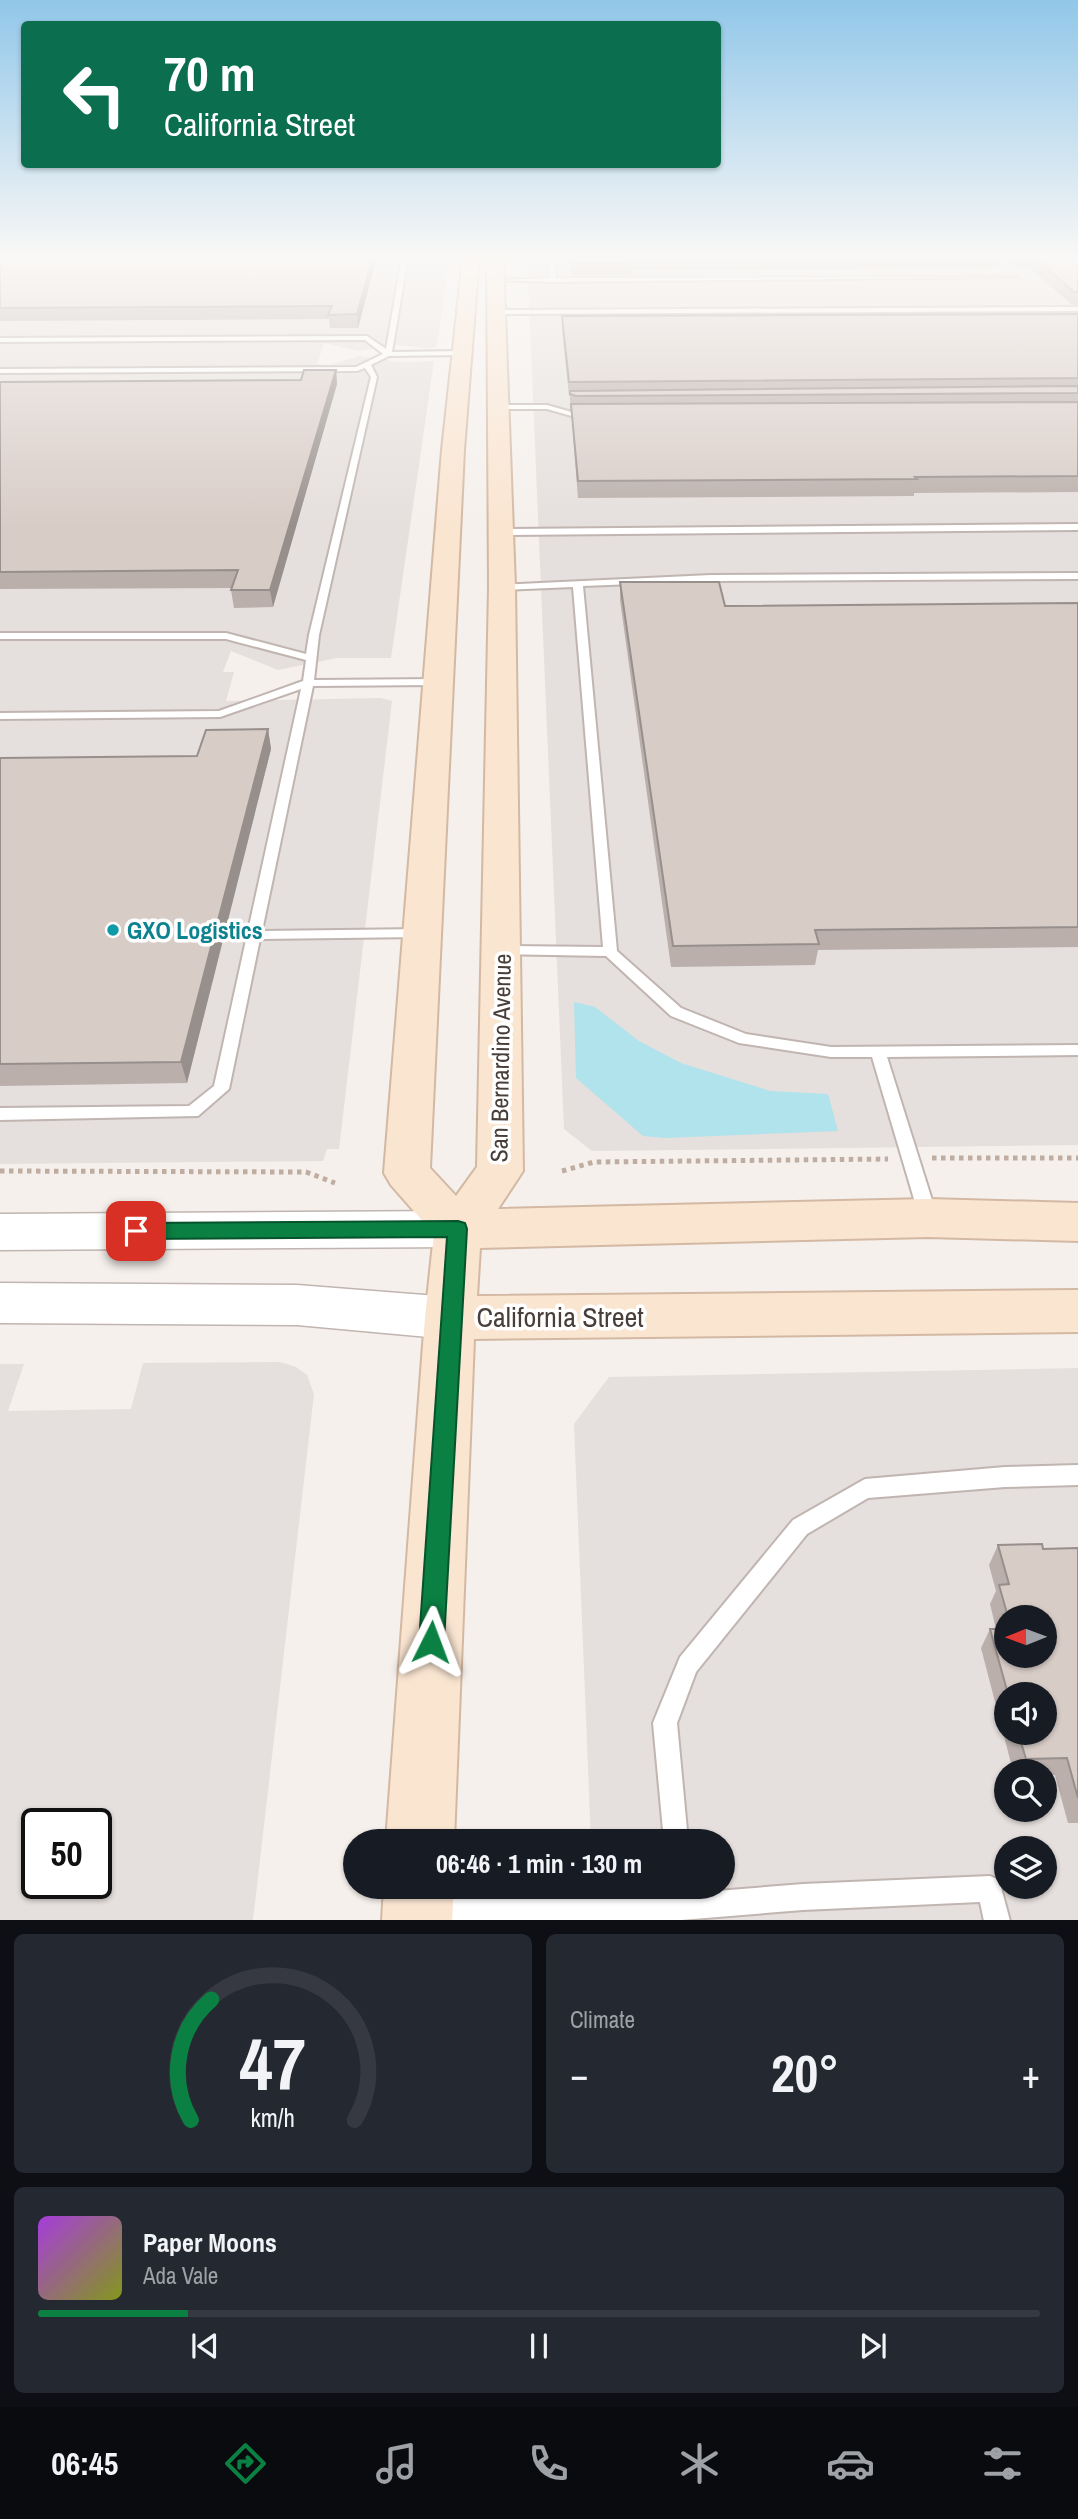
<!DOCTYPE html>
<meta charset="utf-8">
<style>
:root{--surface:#171b24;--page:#242831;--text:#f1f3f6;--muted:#9ea1a6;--line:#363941;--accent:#0b8043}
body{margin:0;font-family:"Archivo Narrow",sans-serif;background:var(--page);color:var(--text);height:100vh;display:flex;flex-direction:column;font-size:26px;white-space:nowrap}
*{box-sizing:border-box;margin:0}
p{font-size:23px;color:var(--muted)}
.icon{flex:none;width:38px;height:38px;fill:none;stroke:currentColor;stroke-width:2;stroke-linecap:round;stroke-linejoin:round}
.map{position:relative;height:1920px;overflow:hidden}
.drawer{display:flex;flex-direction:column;gap:14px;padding:14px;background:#0d0f14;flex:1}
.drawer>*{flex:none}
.hud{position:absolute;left:21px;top:21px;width:700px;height:147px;border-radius:7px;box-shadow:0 2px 5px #0004;background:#0b6e4f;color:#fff;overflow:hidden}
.needle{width:46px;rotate:269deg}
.tools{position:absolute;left:994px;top:1605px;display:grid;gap:14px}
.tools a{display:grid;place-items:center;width:63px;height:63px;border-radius:50%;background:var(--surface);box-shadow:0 2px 5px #0004;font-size:35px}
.speed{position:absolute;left:21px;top:1808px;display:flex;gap:14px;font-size:35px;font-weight:700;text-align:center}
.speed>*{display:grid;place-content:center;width:91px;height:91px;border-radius:50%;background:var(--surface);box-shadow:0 2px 5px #0004;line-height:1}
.speed .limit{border:4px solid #111;border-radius:10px;background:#fff;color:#111}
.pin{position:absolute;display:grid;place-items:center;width:60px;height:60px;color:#fff;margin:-30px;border-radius:14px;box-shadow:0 4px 10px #0006}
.me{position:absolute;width:77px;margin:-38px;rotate:3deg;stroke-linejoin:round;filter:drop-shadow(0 0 5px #0008)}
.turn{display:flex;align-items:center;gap:24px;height:147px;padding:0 28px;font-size:32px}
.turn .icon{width:91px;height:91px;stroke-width:2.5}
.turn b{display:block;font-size:49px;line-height:60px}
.big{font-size:52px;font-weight:800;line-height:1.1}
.drawer .widget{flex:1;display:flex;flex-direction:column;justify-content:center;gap:10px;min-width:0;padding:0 24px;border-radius:10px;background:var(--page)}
.drawer .dial{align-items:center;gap:0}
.dial svg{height:182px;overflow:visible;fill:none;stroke:var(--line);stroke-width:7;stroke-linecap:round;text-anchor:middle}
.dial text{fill:var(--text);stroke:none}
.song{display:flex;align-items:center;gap:21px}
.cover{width:84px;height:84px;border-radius:10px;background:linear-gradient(135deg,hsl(280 70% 55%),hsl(70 70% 35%))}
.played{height:7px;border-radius:4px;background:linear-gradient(90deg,var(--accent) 15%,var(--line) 15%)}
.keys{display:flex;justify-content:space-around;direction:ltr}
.heat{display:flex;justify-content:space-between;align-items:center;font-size:38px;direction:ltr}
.drawer .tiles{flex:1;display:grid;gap:14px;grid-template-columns:1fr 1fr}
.widget:last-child{grid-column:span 2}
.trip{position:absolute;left:343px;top:1829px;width:392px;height:70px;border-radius:35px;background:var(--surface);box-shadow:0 2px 5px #0004;font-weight:800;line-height:70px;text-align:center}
.dock{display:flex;height:112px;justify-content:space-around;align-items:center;background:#090b0e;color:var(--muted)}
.dock .icon{width:49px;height:49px}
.dock .current{color:var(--accent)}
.dock b{font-size:32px;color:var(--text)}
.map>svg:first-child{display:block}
.industrial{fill:#e5dfdd;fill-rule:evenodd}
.water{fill:#b0e3eb}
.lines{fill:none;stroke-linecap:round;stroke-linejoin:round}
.service-casing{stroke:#c0b5b0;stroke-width:4}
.tertiary-casing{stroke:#c0b5b0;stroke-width:3}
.secondary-casing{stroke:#d3b9a3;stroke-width:4}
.path{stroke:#c0ada2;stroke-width:5;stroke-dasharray:4.5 4.5;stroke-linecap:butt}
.service{fill:#fff;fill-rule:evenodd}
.tertiary{fill:#fff;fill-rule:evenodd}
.secondary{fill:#fae5d1;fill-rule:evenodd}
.wall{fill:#baafaa;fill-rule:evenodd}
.shaded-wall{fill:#978f8b}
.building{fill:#d8ccc6;stroke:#978f8b;stroke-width:2}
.route{fill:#0b8043;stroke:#07532c;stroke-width:2}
.culture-dot{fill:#0f9aa8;stroke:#fff;stroke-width:2.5}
.labels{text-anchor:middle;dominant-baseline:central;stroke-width:7;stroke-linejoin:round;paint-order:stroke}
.culture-label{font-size:24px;font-weight:bold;fill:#0d838f;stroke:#fff;text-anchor:start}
.street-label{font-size:24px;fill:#493f3a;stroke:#fff}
.near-street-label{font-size:28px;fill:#493f3a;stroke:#fff}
</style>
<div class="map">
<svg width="1078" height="1921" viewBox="0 0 1078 1921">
<rect width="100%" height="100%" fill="#f5f0ec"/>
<g class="industrial">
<polygon points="0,257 449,257 437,346 429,349 399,345 358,351 324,343 317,364 329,365 360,356 398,362 434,361 391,658 337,658 278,670 231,651 223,672 234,672 226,701 381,698 392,701 339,1149 327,1149 323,1161 0,1164"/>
<polygon points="527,257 1078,257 1078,1145 592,1151 564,1129"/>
<path d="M280,1362L296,1367L307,1375L314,1394L253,1920H0V1364H24L8,1411L131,1409L143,1363ZM37,1824H96V1883H37Z"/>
<path d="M1078,1368V1920H594L593,1887L723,1886V1841H591L574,1424L609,1377ZM1006,1617H1045V1656H1006ZM1006,1694H1045V1732H1006ZM1006,1771H1045V1810H1006ZM1006,1848H1045V1886H1006Z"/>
</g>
<polygon class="water" points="574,1002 595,1007 639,1041 681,1063 770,1091 828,1094 838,1131 665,1138 643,1136 576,1078"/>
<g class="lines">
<defs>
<g id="service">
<polygon points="402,257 408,257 392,352 462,351 465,353 462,355 389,356 371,365 377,377 319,635 314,680 439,679 444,682 439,685 313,686 262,931 421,929 428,933 421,937 260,939 229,1089 198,1116 0,1120 0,1108 189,1106 214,1086 301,689 220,717 0,719 0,713 219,711 303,681 306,660 226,639 0,639 0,633 226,633 306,654 309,635 371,377 365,368 357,371 0,373 0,369 356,367 383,354 365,340 0,342 0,338 367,336 386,349"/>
<polygon points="547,257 553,257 556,278 1018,277 553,282 493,280 550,278"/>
<polygon points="1078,307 1078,311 497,314 494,312 497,310"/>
<polygon points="500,405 547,405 575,413 590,412 594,414 575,417 547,409 497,409 496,407"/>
<polygon points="1078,524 1078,530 502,535 498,532 502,529"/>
<polygon points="1078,573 1078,579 711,581 583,586 617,951 681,1008 746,1034 831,1047 1078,1045 1078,1055 887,1057 937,1216 934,1221 928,1223 922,1221 919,1216 872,1057 831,1057 739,1043 671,1016 606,956 498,954 496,951 503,946 603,947 573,587 502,590 499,589 499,585 711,575"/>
<polygon points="1078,1465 1078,1485 1005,1487 868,1498 807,1534 696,1672 677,1723 688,1841 664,1841 653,1723 680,1657 793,1520 865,1479 1005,1467"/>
<polygon points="990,1876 999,1880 1010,1921 984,1921 980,1902 803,1910 681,1920 427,1921 423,1912 427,1903 436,1899 667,1895 666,1886 692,1886 692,1893 803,1884"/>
</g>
<g id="tertiary">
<polygon points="458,1211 474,1216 481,1229 474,1242 458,1247 0,1250 0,1214"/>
<polygon points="0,1283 297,1285 450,1297 467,1303 474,1318 467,1333 450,1339 297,1325 0,1323"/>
</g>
<g id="secondary">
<polygon points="463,257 479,257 464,450 430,1168 456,1196 477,1167 489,587 487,257 503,257 515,587 523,1171 498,1209 928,1199 1078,1203 1078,1241 928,1237 480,1248 477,1296 1078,1290 1078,1332 474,1339 454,1841 386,1841 425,1318 434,1234 391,1185 384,1173 442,450"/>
<polygon points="384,1886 454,1886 452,1921 382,1921"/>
</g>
</defs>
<use href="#service" class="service-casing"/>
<use href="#tertiary" class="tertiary-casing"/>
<use href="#secondary" class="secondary-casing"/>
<g class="path">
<polyline points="932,1158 1078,1158"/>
<polyline points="0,1171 306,1172 335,1183"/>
<polyline points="562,1171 594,1162 888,1159"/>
</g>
<use href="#service" class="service"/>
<use href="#tertiary" class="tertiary"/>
<use href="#secondary" class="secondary"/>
</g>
<g class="wall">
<polygon points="0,257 377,257 358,328 330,328 329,319 0,321"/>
<polygon points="570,257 1078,257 1078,305 1071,304 1030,268 1013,268 1001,257 999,268 631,270 631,275 572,275"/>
<polygon points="1078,314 1078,492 914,493 914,496 578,498 571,409 570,409 570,396 569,396 562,330 562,316"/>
<polygon points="336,370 337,384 273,607 234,608 231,590 232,588 0,589 0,382 301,380"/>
<polygon points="620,582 725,606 1078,603 1078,947 818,950 815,965 671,967 620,600"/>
<polygon points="268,729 271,749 187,1083 0,1086 0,758 197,756"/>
<path d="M998,1545L1043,1549L1078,1548V1823H1068L1055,1775H1045V1771H1013L981,1648L990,1629H996L990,1604L996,1591L989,1565ZM1006,1617H1045L1006,1656ZM1006,1694H1045V1732H1006Z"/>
</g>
<g class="shaded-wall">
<polygon points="373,257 377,257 358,328 357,314"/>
<polygon points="336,370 337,384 273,607 270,590"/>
<polygon points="268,729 271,749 187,1083 181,1062"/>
</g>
<g class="building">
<polygon points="0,257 373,257 357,314 328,315 332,306 0,308"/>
<polygon points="572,257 744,257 630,258 631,263 572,263"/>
<polygon points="1035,257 1078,257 1078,292 1074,292"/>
<polygon points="1078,314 1078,378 569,382 562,316"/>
<polygon points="304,370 336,370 270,590 231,590 238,570 0,572 0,382 301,380"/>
<polygon points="1078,386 1078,393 576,396 570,394 570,391"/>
<polygon points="1078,402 1078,476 915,477 917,479 578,481 571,404"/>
<polygon points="620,582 719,582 725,606 1078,603 1078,927 815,930 819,944 673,946"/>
<polygon points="268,729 181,1062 0,1064 0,758 197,756 206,730"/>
<polygon points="1042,1544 1043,1549 1078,1548 1078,1798 1067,1758 1026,1759 1018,1732 1045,1732 1045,1694 1008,1694 990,1629 1006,1629 1006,1656 1045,1656 1045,1617 1008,1617 999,1585 1009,1584 998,1545"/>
</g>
<linearGradient id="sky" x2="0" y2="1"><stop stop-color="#91c7e9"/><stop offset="0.49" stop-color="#faf8f6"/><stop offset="1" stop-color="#faf8f6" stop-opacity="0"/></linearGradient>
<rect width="1078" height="526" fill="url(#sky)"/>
<polygon class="route" points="458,1221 465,1223 467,1229 444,1642 440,1651 431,1655 422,1651 419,1642 447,1237 136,1239 129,1236 127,1231 129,1225 136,1223"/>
<circle class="culture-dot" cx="113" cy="930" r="7"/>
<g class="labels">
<g class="culture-label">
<text x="127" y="930">GXO Logistics</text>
</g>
<g class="street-label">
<text transform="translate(500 1058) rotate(-89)">San Bernardino Avenue</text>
</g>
<g class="near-street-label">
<text x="560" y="1317">California Street</text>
</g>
</g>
</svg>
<div class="tools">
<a><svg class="needle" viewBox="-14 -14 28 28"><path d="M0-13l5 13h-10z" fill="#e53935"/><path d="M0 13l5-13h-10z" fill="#9ea1a6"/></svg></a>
<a><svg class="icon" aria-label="sound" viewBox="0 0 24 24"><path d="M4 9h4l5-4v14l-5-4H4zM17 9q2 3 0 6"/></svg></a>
<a><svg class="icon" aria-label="search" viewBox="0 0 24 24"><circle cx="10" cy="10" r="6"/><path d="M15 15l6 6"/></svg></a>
<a><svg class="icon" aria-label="layers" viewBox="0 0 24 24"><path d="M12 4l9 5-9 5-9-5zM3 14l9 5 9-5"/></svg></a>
</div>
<div class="speed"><div class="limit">50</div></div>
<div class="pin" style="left:136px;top:1231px;background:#d93025"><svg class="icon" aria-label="arrive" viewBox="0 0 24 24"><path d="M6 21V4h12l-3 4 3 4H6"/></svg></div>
<svg class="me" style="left:431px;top:1642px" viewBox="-20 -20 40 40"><path d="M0-17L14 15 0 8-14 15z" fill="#0b8043" stroke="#fff" stroke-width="4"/></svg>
<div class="trip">06:46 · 1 min · 130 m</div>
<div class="hud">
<div class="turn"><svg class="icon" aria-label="left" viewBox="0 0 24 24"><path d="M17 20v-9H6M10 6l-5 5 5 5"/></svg><div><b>70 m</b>California Street</div></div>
</div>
</div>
<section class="drawer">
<div class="tiles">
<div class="widget dial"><svg viewBox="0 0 100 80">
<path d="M14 69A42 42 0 1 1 86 69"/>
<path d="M14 69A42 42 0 0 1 23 16" stroke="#0b8043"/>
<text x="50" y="56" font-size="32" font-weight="700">47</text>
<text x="50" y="72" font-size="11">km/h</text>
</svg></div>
<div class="widget"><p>Climate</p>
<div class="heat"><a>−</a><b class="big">20°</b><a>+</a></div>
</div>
<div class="widget">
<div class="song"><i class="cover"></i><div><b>Paper Moons</b><p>Ada Vale</p></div></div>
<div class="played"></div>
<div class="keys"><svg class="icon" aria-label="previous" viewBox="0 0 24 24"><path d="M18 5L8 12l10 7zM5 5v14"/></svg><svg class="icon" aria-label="pause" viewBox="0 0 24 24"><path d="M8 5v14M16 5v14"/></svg><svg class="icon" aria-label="next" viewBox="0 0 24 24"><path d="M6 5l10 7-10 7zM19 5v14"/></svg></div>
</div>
</div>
</section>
<nav class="dock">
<b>06:45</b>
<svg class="icon current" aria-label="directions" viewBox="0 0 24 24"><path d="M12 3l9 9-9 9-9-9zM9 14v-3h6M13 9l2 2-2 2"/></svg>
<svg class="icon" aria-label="music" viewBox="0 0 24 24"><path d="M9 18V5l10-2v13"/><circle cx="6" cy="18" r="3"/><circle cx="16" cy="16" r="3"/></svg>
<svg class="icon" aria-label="phone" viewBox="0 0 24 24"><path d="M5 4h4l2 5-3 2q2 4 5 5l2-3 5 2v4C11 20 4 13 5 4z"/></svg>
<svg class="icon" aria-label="climate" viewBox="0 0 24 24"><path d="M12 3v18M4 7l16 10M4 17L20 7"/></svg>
<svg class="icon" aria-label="car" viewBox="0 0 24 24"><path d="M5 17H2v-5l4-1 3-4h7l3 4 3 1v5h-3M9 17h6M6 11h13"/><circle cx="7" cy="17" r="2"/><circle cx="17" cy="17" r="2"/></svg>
<svg class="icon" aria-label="filters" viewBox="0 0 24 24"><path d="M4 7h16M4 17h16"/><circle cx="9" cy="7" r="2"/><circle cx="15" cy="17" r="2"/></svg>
</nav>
